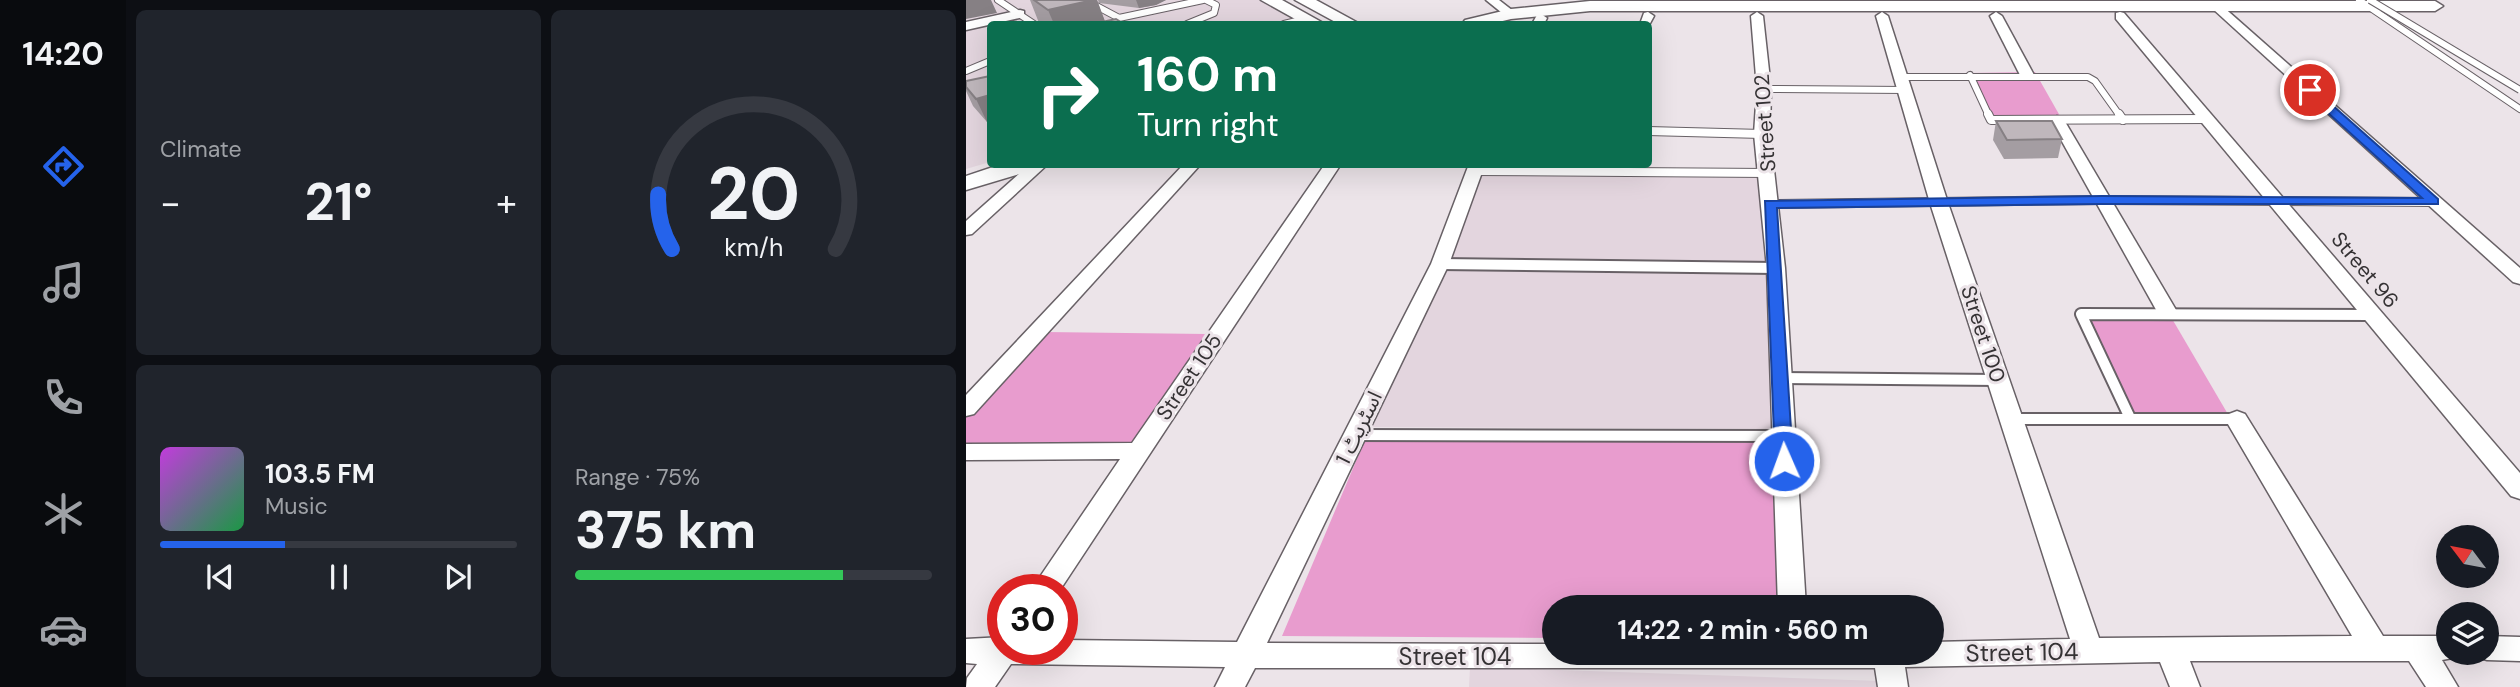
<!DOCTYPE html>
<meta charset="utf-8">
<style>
:root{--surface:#171b24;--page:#20242c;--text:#f1f3f6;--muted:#9ea1a6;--line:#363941;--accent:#2563eb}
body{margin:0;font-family:"DM Sans","Noto Sans Arabic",sans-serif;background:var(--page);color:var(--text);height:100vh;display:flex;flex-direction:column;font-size:26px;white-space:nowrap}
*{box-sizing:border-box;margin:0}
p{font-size:23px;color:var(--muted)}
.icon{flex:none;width:38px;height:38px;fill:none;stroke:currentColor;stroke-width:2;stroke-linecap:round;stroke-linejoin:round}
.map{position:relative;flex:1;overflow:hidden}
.panel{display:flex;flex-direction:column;gap:10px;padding:10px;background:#0d0f14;width:840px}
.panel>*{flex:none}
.banner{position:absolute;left:21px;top:21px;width:665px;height:147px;border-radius:7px;box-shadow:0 7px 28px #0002;background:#0b6e4f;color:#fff;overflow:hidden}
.needle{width:46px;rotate:302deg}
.controls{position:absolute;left:1470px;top:525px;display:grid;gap:14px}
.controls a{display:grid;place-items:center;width:63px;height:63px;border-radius:50%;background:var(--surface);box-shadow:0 7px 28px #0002;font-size:35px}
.speed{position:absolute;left:21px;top:574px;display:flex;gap:14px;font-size:35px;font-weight:700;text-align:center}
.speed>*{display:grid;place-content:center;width:91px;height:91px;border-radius:50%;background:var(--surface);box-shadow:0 7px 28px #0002;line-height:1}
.speed .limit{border:10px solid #d22;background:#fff;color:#111}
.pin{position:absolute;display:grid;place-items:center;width:60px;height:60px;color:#fff;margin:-30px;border:4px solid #fff;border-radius:50%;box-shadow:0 2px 7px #0007}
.me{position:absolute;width:77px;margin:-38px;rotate:358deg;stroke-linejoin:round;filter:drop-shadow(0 0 5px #0008)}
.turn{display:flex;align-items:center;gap:24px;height:147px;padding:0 35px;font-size:32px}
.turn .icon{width:91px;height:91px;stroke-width:2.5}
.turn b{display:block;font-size:49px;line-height:60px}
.big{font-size:52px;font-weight:700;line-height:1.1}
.panel .tile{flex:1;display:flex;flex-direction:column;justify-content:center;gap:10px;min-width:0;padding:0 24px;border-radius:10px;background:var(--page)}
.panel .dial{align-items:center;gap:0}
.dial svg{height:182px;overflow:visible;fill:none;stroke:var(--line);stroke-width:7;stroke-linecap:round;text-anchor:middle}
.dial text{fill:var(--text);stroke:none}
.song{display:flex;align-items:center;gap:21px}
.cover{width:84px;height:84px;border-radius:10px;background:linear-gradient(135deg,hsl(290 70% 55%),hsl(140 70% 35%))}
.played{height:7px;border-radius:4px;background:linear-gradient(90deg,var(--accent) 35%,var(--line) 35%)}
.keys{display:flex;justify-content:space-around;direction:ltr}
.heat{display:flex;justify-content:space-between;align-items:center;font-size:38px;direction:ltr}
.charge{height:10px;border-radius:5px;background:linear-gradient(90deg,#34c759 75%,var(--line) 0)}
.panel .tiles{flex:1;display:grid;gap:10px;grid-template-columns:repeat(2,1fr)}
.trip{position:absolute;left:576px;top:595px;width:402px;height:70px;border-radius:35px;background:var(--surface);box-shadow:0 7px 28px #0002;font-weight:700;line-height:70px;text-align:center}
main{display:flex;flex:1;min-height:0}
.dock{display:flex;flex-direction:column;width:126px;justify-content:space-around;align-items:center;background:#090b0e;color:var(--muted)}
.dock .icon{width:49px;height:49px}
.dock .current{color:var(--accent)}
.dock b{font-size:32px;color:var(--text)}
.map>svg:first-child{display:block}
.built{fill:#e3d5de}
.green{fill:#e89cce}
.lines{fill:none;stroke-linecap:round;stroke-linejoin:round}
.lane-far2-casing{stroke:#686166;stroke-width:8}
.lane-far1-casing{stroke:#686166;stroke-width:10}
.lane-casing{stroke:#686166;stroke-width:14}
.street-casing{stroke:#686166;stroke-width:3}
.secondary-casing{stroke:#686166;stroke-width:3}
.lane-far2{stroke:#fff;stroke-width:6}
.lane-far1{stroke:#fff;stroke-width:8}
.lane{stroke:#fff;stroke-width:10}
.street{fill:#fff;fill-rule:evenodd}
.secondary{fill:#fff;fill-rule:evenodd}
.lane-bridge-casing{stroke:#686166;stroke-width:8;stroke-linecap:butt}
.lane-bridge{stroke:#fff;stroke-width:6}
.wall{fill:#a49da2}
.shaded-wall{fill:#868084}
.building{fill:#bfb7bc;stroke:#868084;stroke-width:2}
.route{fill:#2563eb;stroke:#184099;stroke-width:2}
.labels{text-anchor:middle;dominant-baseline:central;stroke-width:6;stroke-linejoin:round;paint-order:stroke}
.street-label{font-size:21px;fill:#353234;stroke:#ece4e9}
.near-street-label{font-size:24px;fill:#353234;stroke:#ece4e9}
</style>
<main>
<nav class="dock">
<b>14:20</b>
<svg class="icon current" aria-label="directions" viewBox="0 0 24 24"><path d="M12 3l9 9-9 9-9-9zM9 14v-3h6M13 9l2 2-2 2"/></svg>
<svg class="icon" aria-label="music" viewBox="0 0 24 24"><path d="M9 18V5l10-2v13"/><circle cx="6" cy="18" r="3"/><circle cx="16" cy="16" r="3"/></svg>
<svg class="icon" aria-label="phone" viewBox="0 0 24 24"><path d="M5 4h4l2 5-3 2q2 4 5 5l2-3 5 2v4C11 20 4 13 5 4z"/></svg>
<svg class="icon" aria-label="climate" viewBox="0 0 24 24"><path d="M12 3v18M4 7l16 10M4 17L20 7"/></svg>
<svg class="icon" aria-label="car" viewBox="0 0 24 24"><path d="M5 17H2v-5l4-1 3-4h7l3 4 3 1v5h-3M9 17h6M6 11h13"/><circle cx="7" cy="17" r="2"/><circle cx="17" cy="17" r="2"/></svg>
</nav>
<section class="panel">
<div class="tiles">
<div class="tile"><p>Climate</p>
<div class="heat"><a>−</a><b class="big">21°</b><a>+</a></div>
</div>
<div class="tile dial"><svg viewBox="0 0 100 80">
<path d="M14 69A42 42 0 1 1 86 69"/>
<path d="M14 69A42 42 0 0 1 8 45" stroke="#2563eb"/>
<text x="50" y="56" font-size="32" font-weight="700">20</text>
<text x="50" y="72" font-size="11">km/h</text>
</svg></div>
<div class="tile">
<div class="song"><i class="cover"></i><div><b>103.5 FM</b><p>Music</p></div></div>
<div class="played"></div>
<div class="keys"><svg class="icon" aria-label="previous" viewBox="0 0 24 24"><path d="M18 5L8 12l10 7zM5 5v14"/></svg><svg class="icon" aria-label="pause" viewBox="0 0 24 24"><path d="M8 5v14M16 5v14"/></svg><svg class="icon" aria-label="next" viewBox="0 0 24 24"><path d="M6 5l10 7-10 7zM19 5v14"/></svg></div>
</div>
<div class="tile"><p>Range · 75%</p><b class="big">375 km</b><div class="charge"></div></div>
</div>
</section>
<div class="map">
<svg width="1554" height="687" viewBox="0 0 1554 687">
<rect width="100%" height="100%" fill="#ece4e9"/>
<g class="built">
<polygon points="0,0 304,0 350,24 24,24 24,162 0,169"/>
<polygon points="801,171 805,265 481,261 517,173"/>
<polygon points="481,270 801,273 809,429 404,427"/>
<polygon points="504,667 914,681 915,687 503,687"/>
</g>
<g class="green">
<polygon points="1069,72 1094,116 1023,116 1004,73"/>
<polygon points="1119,317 1205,317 1263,416 1165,416"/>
<polygon points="79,332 241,334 167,446 0,447 0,416"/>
<polygon points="399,440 806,442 811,607 588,607 588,638 316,636"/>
</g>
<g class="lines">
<defs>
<g id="lane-far2">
<polyline points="32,0 68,24"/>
<polyline points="1393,0 1554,109"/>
<polyline points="123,2 153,18 237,0"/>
<polyline points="221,24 248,13 250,5 240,0"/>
<polyline points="318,24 339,19"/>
<polyline points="0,71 24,61"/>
<polyline points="1004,75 1023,116"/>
<polyline points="935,77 1122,77 1129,81 1154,116"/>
<polyline points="798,89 940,90"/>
</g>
<g id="lane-far1">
<polyline points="1022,114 1025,120 1241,119"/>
<polyline points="1153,114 1157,120"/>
<polyline points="682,131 796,134"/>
<polyline points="509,171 802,173"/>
<polyline points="804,204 1136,200 1468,202"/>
</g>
<g id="lane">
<polyline points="474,264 810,268"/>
<polyline points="815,378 1032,380"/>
<polyline points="1164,418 1115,314 1407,315"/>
<polyline points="1045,419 1271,419"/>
<polyline points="390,435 817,436"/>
</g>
<g id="street">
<polygon points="520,0 533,0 551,14 541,17"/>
<polygon points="1247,5 1255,5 1554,268 1554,284 1547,282 1247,9"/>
<polygon points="54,10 58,11 58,17 0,30 0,22"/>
<polygon points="682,12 688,16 682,27 682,24 674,24 678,13"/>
<polygon points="791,12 797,16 805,89 804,134 819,268 840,607 812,607 801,268 788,134 791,89 785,16"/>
<polygon points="916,12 922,16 982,203 1133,638 1386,636 1259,419 1263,414 1271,411 1279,414 1417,636 1482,636 1482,653 1494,653 1492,657 1476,660 1492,687 1460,687 1443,661 1224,661 1234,687 1204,687 1194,662 939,667 942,687 912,687 909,668 289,668 279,687 249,687 259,667 45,664 29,687 0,687 1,678 11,664 0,663 0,639 37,637 37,649 96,649 96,640 271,642 465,264 503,164 519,164 483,264 301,643 588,644 588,653 966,653 966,642 1104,639 964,203 910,16"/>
<polygon points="1030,12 1036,16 1068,75 1066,78 1061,79 1054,75 1024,16"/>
<polygon points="1154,12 1158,13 1554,473 1554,499 1545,496 1150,19 1150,13"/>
<polygon points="575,14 581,18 578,24 566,24 571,15"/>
<polygon points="1091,116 1098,120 1213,315 1210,319 1196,319 1193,315 1084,120"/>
<polygon points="64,164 82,164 6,234 0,235 0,221"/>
<polygon points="218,164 235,164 8,414 0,416 0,395"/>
<polygon points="359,164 375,164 94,590 65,590 154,459 0,460 0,444 166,443"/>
<polygon points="1521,636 1554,637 1554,661 1521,660 1511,657 1509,653 1521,653"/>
</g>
<g id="secondary">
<polygon points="295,0 316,0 359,24 338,24"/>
<polygon points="329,0 350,0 394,24 373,24"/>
<polygon points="624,1 1469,1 1477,6 1469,11 624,11 545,19 524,24 496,24 499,20 545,9"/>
<polygon points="36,164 73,164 70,169 0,190 0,176"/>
</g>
</defs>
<use href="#lane-far2" class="lane-far2-casing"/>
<use href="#lane-far1" class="lane-far1-casing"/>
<use href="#lane" class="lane-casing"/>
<use href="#street" class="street-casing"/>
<use href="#secondary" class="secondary-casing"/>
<use href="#lane-far2" class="lane-far2"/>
<use href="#lane-far1" class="lane-far1"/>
<use href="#lane" class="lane"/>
<use href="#street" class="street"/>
<use href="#secondary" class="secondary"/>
<defs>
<polyline id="lane-bridge" points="1404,0 1554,90"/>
</defs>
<use href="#lane-bridge" class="lane-bridge-casing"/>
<use href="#lane-bridge" class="lane-bridge"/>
</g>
<g class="wall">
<polygon points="64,0 131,0 139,22 158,24 75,24 73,23"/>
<polygon points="132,0 200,0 190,5 173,8 133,3"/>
<polygon points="24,76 21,122 7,106 0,91 0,81"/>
<polygon points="1030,121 1096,139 1092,158 1038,159 1027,140"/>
</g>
<g class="shaded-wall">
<polygon points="0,0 25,0 31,13 0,19"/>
<polygon points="127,0 131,0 140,24 88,24 82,10"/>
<polygon points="170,0 200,0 190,5 173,8"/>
<polygon points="24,95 24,121 21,122 10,99"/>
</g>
<g class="building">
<polygon points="68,0 127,0 82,10"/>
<polygon points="150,19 158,24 126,24"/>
<polygon points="24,76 24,95 10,99 0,87 0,81"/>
<polygon points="1030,121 1086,121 1096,139 1041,140"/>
</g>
<polygon class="route" points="1340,88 1347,88 1472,199 1472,204 1136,204 811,208 827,461 825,465 812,465 809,461 799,201 1136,196 1456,198 1340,93"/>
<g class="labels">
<g class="street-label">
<text transform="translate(799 123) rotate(-94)">Street 102</text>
<text transform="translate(1399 270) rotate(50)">Street 96</text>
<text transform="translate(1017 334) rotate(72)">Street 100</text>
<text transform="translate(223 377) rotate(-56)">Street 105</text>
<text transform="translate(393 428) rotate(-64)">اسٹریٹ 1</text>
</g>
<g class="near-street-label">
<text transform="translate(1056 652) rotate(-1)">Street 104</text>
<text x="489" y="656">Street 104</text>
</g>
</g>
</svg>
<div class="controls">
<a><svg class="needle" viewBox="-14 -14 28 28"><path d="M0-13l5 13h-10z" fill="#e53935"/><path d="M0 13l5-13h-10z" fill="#9ea1a6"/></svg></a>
<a><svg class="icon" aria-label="layers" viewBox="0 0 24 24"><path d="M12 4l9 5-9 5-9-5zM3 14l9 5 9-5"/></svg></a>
</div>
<div class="speed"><div class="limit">30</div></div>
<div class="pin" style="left:1344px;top:90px;background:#d93025"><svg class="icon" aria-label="arrive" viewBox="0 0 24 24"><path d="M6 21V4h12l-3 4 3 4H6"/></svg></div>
<svg class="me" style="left:818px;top:461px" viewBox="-20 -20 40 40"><circle r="17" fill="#2563eb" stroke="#fff" stroke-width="3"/><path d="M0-11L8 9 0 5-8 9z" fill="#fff"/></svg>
<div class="trip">14:22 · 2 min · 560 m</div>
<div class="banner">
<div class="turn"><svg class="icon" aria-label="right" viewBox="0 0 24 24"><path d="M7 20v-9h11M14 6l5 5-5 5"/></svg><div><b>160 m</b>Turn right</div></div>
</div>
</div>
</main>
